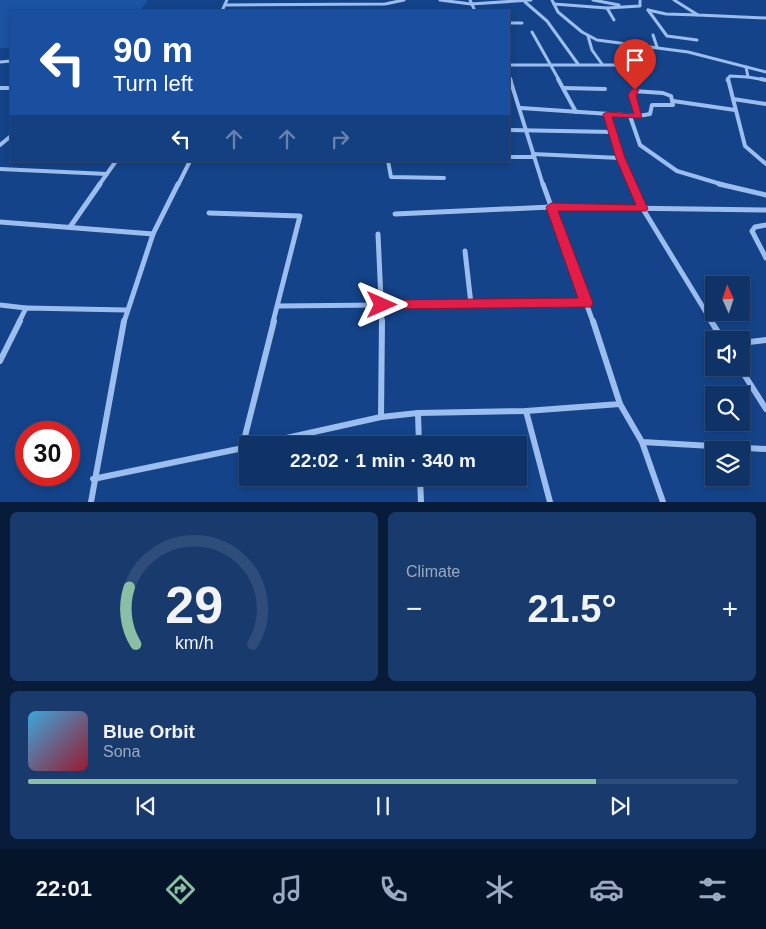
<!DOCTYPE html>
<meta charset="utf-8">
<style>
:root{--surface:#0f3267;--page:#183a6d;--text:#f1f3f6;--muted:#9baac0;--line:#2f4d7b;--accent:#8abfa5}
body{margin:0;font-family:Arial,sans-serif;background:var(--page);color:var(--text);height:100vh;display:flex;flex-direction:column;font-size:19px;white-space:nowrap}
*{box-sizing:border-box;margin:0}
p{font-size:16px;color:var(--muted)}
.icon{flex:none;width:28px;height:28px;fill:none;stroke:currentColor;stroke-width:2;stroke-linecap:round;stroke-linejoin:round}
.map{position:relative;height:502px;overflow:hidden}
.panel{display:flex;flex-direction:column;gap:10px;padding:10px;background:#081c39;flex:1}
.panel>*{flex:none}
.guide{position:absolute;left:10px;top:10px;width:500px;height:152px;border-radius:0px;box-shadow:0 2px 8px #0003,0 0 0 1px var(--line);background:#1a4fa0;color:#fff;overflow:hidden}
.needle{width:32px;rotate:357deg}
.fabs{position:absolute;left:705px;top:276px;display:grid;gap:10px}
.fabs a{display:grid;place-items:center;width:45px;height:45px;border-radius:0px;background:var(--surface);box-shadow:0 2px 8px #0003,0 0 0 1px var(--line);font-size:25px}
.speed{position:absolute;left:15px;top:421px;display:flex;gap:10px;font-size:25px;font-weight:700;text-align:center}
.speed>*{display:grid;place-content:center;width:65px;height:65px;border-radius:50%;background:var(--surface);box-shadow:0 2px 8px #0003,0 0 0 1px var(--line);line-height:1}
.speed .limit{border:8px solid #d22;background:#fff;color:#111}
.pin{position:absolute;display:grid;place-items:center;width:42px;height:42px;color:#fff;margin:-51px -21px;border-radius:50% 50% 50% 0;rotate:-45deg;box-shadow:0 0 5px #0007}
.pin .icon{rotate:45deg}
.me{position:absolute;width:55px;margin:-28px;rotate:90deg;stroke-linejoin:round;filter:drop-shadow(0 0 4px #0008)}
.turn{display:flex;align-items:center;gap:18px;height:105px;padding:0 20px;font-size:22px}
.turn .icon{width:65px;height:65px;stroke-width:2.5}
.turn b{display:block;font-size:35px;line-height:42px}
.lanes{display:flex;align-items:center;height:48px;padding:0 20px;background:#0003;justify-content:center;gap:25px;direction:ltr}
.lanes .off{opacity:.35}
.big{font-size:38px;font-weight:700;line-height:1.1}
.panel .tile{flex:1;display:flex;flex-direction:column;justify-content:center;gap:8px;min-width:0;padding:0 18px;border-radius:8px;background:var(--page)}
.panel .dial{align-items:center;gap:0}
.dial svg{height:130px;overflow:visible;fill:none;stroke:var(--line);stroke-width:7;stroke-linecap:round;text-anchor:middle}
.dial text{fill:var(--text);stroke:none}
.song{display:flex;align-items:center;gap:15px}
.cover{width:60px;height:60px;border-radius:8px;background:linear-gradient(135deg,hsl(200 70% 55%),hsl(350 70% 35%))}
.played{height:5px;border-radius:2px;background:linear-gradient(90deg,var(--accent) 80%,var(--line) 80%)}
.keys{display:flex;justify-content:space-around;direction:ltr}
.heat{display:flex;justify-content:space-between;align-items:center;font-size:28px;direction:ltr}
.panel .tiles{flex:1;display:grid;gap:10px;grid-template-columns:1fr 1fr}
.tile:last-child{grid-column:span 2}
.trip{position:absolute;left:239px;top:436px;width:288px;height:50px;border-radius:0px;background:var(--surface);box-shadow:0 2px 8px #0003,0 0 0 1px var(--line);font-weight:700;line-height:50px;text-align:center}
.tabs{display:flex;height:80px;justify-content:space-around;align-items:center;background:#061429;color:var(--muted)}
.tabs .icon{width:35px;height:35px}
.tabs .selected{color:var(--accent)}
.tabs b{font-size:22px;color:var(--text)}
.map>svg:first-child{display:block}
.green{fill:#1c54a3}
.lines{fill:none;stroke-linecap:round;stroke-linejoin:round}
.street-far3{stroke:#9bbeef;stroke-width:3}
.street-far2{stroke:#9bbeef;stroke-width:4}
.street-far1{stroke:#9bbeef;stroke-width:5}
.street{stroke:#9bbeef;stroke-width:6}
.route{fill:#e11d48;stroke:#92132f}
</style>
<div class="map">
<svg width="766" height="502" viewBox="0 0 766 502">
<rect width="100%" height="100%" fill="#144389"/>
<polygon class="green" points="0,0 148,0 140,11 11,11 11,48 0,48"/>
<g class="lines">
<g class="street-far3">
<polyline points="440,0 471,4 531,0"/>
<polyline points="470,0 475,11"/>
<polyline points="552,0 558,12 582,32 597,40 688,52 766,72"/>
<polyline points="593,0 619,5"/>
<polyline points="674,0 698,15 766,18"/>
<polyline points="525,2 547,21 578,64"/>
<polyline points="554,4 607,8 640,6 640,0"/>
<polyline points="225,5 385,4 404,0"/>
<polyline points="607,8 614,20"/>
<polyline points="648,10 667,36 697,40"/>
<polyline points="648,10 666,14 698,15"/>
<polyline points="222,11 227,0"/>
<polyline points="509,23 522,23"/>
<polyline points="532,32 559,80"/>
<polyline points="653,35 657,47"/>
<polyline points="588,36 592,50 602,64"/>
<polyline points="0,62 11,61"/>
<polyline points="509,65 634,65"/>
<polyline points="509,76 511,80"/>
<polyline points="748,77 766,80"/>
<polyline points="727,80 730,76 748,77 746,67"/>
</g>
<g class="street-far2">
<polyline points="510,79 543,185"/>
<polyline points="558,79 576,112"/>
<polyline points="728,79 745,146 766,164"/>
<polyline points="761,79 766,80"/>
<polyline points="0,88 11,88"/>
<polyline points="564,88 605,89"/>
<polygon points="633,91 663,93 671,96 673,105 652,105 650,114 639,116 632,95"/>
<polyline points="733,99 766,104"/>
<polyline points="673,101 735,110"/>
<polyline points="521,108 639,116"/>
<polyline points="607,114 620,158 632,185"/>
<polyline points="630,116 640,145 677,171 724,185"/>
<polyline points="509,130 613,132"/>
<polyline points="0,145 11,136"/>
<polyline points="533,154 620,158"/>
<polyline points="509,157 533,157"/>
<polyline points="388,161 391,177 444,178"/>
<polyline points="0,169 107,174"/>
<polyline points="99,185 116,161"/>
<polyline points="178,185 190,161"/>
</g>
<g class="street-far1">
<polyline points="543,184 593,322"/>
<polyline points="632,184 643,209 712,322"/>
<polyline points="719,184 766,195"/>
<polyline points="209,213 300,216 273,322"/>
<polyline points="395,214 551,207 766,210"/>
<polyline points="0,222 153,234"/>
<polyline points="766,225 755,227 752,231 766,258"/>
<polyline points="70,227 100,184"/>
<polyline points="378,234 382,322"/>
<polyline points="465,251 471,304"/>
<polyline points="0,305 26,308"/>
<polyline points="278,306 587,303"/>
<polyline points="19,322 26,308 126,310"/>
<polyline points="124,322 153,234 178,184"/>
</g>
<g class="street">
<polyline points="711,321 723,340"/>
<polyline points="741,343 766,340"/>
<polyline points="0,361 20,321"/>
<polyline points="740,368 766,409"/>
<polyline points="620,404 642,442 766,449"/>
<polyline points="526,411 550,502"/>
<polyline points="418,413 419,445"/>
<polyline points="381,417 382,321"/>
<polyline points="642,442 663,502"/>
<polyline points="255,445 381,417 418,413 526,411 620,404 593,321"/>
<polyline points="242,448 274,321"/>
<polyline points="420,478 421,502"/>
<polyline points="93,479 248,447"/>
<polyline points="91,502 124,321"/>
</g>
</g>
<polygon class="route" points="632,89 639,90 636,95 642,118 612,117 625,158 648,209 646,211 558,211 593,303 591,307 378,309 376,305 382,300 578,298 546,207 551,203 636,205 616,158 603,114 607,112 634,114 628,95"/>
</svg>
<div class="fabs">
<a><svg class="needle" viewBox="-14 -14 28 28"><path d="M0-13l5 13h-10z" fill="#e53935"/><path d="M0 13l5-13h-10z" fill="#9baac0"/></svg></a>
<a><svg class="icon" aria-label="sound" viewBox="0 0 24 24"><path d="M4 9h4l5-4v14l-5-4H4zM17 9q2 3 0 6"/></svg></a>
<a><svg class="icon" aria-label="search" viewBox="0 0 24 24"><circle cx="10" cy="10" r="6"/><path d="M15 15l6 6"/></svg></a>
<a><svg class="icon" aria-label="layers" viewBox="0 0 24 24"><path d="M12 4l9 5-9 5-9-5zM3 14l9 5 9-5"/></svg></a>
</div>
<div class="speed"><div class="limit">30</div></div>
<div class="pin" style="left:635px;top:90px;background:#d93025"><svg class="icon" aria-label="arrive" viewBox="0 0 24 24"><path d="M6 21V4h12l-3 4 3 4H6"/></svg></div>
<svg class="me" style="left:382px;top:305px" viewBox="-20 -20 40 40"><path d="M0-17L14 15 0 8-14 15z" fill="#e11d48" stroke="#fff" stroke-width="4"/></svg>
<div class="trip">22:02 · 1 min · 340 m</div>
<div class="guide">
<div class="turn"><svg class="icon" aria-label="left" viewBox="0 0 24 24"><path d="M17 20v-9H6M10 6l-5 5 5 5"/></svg><div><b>90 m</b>Turn left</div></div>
<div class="lanes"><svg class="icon" aria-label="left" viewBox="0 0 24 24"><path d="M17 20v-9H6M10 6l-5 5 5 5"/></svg><svg class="icon off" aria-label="ahead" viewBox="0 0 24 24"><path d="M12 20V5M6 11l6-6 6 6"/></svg><svg class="icon off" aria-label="ahead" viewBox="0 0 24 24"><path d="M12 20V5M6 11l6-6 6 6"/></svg><svg class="icon off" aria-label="right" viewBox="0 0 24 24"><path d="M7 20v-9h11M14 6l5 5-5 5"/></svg></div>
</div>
</div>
<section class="panel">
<div class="tiles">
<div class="tile dial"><svg viewBox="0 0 100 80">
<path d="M14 69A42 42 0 1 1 86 69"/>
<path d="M14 69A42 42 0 0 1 10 34" stroke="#8abfa5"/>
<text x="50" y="56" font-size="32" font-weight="700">29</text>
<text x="50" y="72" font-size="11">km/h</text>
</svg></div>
<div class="tile"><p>Climate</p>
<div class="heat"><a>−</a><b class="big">21.5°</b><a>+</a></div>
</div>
<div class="tile">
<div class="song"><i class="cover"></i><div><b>Blue Orbit</b><p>Sona</p></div></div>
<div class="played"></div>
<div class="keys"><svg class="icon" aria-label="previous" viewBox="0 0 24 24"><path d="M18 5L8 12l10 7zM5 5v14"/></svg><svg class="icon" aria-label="pause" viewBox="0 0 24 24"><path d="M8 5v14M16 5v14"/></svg><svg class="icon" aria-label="next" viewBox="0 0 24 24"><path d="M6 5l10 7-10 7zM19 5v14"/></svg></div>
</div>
</div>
</section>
<nav class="tabs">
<b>22:01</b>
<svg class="icon selected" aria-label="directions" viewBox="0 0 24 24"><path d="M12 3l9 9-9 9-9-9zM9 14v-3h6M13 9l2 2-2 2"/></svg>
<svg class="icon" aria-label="music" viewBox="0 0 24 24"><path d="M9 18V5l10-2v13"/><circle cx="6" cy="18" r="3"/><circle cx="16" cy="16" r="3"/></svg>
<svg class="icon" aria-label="phone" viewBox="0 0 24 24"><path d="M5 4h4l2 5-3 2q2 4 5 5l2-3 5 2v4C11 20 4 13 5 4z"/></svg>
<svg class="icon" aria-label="climate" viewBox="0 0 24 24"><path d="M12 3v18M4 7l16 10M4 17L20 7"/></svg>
<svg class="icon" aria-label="car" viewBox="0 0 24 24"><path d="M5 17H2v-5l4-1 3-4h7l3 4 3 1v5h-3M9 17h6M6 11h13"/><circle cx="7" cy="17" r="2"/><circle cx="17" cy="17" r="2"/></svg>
<svg class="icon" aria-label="filters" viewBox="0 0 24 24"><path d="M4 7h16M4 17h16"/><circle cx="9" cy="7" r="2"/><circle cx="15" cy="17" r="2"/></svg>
</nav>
